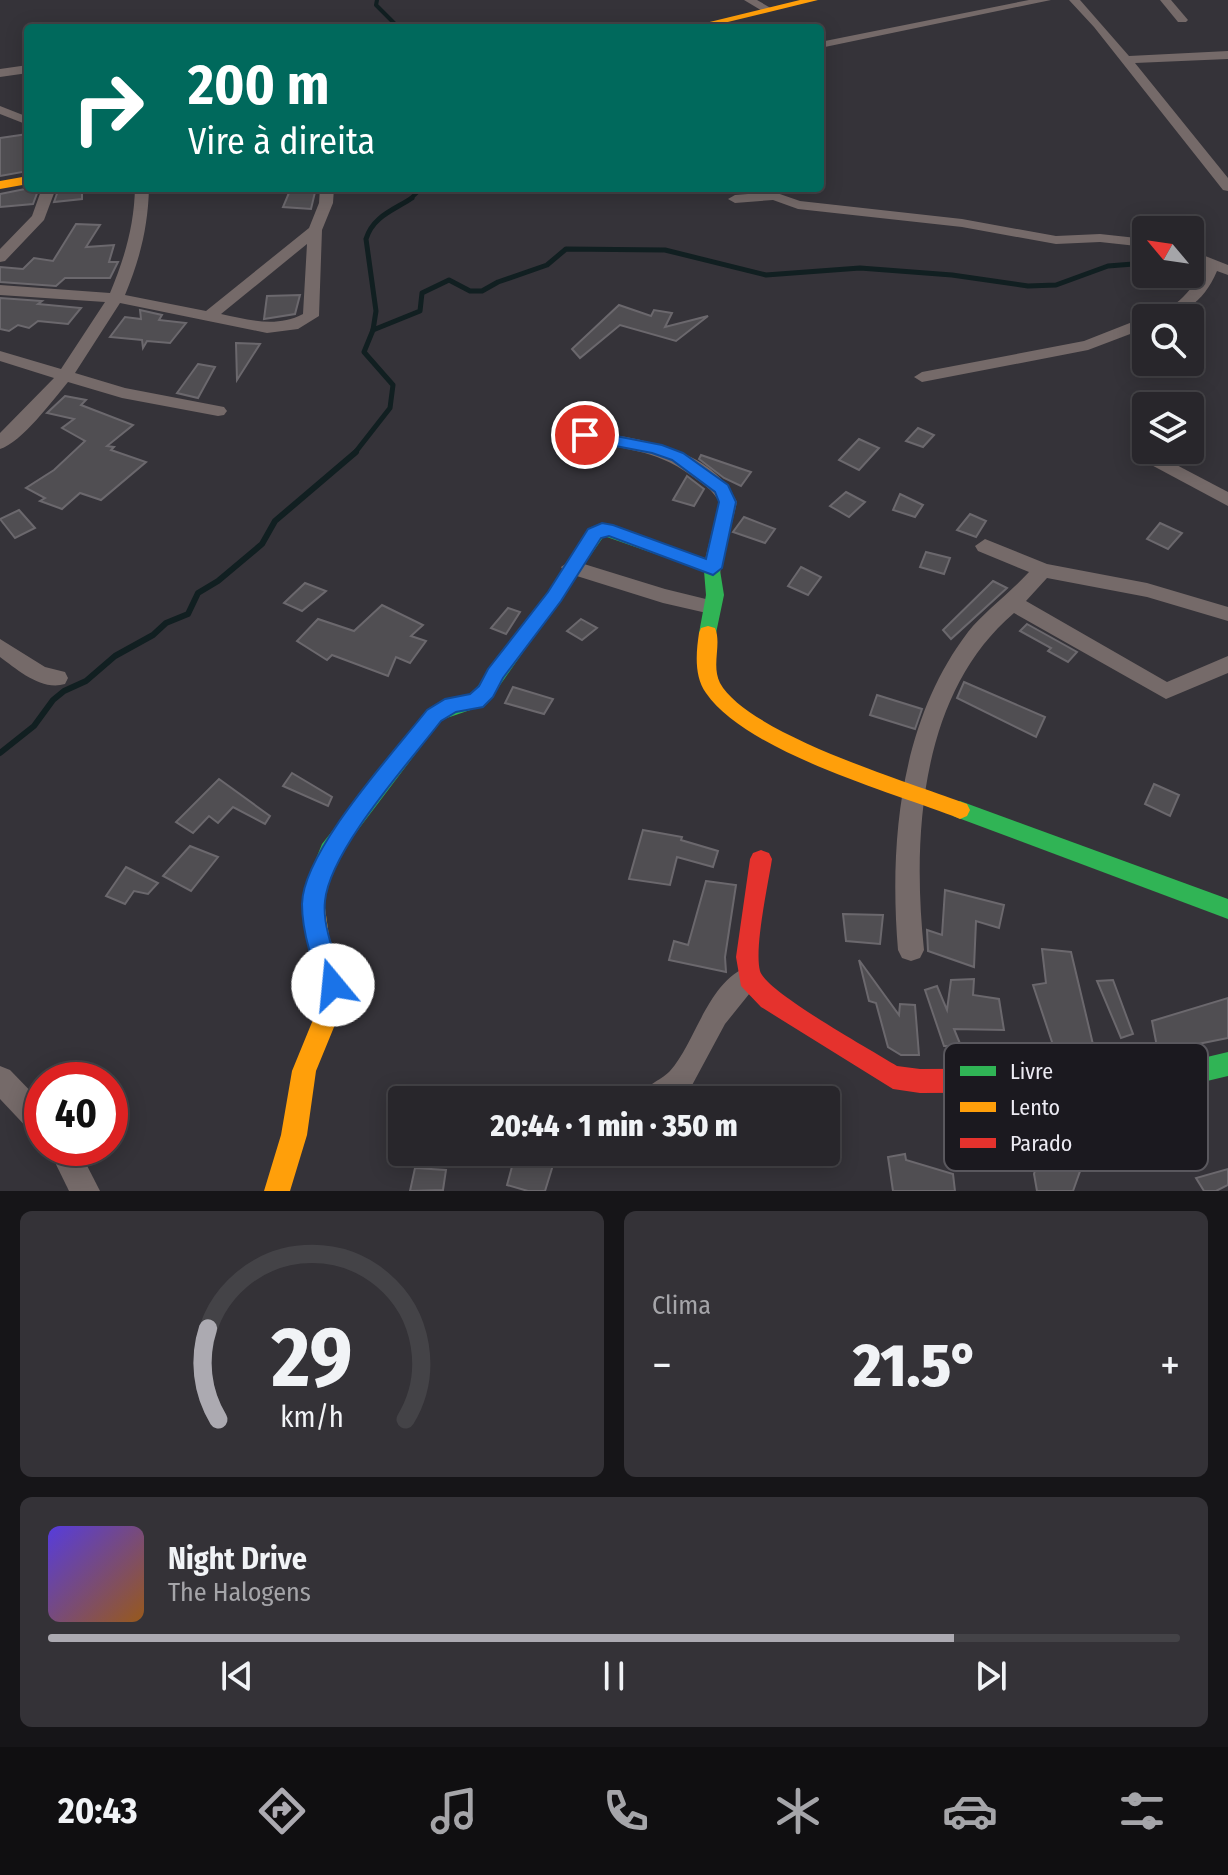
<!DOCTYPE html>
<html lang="pt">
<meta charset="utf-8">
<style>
:root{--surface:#28262b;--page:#343237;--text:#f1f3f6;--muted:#a5a5a9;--line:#444347;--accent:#acaab1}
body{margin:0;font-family:"Fira Sans Condensed",sans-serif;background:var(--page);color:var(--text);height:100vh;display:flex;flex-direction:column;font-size:30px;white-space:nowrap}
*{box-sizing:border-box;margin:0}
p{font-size:26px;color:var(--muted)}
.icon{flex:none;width:44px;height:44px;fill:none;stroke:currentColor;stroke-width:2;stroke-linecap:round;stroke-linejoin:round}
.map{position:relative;height:1191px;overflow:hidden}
.side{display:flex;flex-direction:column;gap:20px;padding:20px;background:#161518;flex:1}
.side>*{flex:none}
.guide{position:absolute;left:24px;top:24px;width:800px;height:168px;border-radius:8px;box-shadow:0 4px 20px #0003,0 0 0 2px var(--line);background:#00695c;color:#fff;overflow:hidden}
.needle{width:52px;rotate:299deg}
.fabs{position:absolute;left:1132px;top:216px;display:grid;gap:16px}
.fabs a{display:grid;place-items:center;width:72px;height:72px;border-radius:8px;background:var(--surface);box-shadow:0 4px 20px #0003,0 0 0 2px var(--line);font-size:40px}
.speed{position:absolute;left:24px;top:1062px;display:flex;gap:16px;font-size:40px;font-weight:700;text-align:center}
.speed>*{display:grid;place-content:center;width:104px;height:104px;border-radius:50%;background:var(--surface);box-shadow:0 4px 20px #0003,0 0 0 2px var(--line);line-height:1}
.speed .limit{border:12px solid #d22;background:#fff;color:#111}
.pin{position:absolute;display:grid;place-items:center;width:68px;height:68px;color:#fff;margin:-34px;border:4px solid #fff;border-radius:50%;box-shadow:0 2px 8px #0007}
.me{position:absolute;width:88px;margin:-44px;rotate:343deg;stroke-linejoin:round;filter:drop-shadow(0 0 6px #0008)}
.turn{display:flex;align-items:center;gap:28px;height:168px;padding:0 32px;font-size:36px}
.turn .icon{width:104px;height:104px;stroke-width:2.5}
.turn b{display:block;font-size:56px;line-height:68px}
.big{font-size:60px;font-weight:800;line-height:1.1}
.side .widget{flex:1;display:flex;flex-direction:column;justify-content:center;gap:12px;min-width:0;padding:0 28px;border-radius:12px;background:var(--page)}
.side .dial{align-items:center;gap:0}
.dial svg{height:208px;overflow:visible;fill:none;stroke:var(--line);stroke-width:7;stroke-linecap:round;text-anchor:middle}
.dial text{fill:var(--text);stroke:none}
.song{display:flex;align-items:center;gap:24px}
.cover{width:96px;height:96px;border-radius:12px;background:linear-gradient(135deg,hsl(250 70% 55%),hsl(30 70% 35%))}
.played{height:8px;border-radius:4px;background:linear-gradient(90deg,var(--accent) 80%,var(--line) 80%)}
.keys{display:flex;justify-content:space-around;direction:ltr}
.heat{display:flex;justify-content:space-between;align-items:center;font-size:44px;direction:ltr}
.side .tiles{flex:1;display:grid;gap:20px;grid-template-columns:1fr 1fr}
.widget:last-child{grid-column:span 2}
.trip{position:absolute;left:388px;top:1086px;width:452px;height:80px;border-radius:8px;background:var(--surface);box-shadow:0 4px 20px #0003,0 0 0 2px var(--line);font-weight:800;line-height:80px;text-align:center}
.tabs{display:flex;height:128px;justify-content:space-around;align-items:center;background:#100f11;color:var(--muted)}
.tabs .icon{width:56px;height:56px}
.tabs .current{color:var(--accent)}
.tabs b{font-size:36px;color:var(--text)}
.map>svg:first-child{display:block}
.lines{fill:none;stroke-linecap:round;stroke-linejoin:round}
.stream-far2{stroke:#111f21;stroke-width:4}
.stream-far1{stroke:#111f21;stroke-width:5}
.stream{stroke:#111f21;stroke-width:6}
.building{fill:#504e52;stroke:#6b686d;stroke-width:2}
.street{fill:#756a69;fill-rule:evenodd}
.fast{fill:#30b455;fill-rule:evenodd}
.slow{fill:#ff9f0a;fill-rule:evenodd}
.jam{fill:#e5322d;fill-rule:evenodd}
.route{fill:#1a73e8;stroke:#114b97;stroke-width:2}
.key{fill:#1b191f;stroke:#5a585e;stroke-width:2}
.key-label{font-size:22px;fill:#eceaf2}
</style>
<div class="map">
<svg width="1228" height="1191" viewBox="0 0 1228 1191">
<rect width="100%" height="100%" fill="#353339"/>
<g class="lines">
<g class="stream-far2">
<polyline points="377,0 376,5 399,28"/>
<polyline points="409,200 422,188"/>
</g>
<g class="stream-far1">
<polyline points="373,330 420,311 422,293 449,280 470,291 482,291 498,282 547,265 566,249 665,250 766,275 860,268 952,275 1028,286 1056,285 1108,266 1146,263"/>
<path d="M354,454L390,408L393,385L364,352L373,330L376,311L366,239C373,216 394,210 412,198"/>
</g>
<polyline class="stream" points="0,753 34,726 53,700 64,691 86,681 115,656 153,635 166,623 188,614 198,593 218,581 262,544 275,521 356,452"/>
</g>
<g class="building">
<polygon points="28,134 28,171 0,176 0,138"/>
<polygon points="30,188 39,188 33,204 0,207 0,194"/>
<polygon points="59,188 82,188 82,199 54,202"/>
<polygon points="291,188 316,188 311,209 283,207"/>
<polygon points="76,224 100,225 86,247 114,245 109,262 118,262 110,278 65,278 56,286 0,282 0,267 23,269 34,258 53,261"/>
<polygon points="300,295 295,314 264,319 267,296"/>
<polygon points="0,298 42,301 38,304 81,308 68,324 38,321 29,328 18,325 9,331 0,329"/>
<polygon points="619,305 651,316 654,310 672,313 665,327 708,316 676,341 620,325 580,358 572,349"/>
<polygon points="140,310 162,315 159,320 186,323 170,343 147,341 143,348 142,340 110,337 125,317 141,319"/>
<polygon points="236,343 260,344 237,380"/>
<polygon points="198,364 215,367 198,398 177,393"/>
<polygon points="65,396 86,400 81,405 133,425 107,446 114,447 111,450 146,462 101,500 80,493 62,509 40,501 45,498 26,488 54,470 85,441 62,428 74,419 47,413"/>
<polygon points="918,428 934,435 923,447 906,441"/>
<polygon points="859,439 879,448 859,470 839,460"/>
<polygon points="701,455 739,468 751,472 741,486 724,478 699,459"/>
<polygon points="687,476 704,489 694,506 673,500"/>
<polygon points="846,492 865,502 849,517 830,506"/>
<polygon points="900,494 923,505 915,517 893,510"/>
<polygon points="19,510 35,528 15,538 0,519"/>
<polygon points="970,514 986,521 976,537 957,530"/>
<polygon points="744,517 775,529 765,543 733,532"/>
<polygon points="1160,523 1182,533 1168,549 1147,539"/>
<polygon points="926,552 950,558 944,574 920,567"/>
<polygon points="801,567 821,577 808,595 788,586"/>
<polygon points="993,581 1007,588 951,639 943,630"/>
<polygon points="305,583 326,591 302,611 284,603"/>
<polygon points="382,605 423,625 411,636 426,641 410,663 396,657 388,676 332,655 327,660 297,641 318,619 354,631"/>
<polygon points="508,608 520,612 506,634 491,628"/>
<polygon points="581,619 597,628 582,640 567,631"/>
<polygon points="1027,624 1077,652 1068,662 1048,651 1051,648 1020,631"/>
<polygon points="964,682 1045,717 1036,737 957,698"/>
<polygon points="513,687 553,699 544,714 505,703"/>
<polygon points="877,695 922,709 915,729 870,715"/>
<polygon points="292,773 332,797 328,806 283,786"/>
<polygon points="219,779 270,816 265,824 233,807 218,823 209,816 193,833 176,822"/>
<polygon points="1154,784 1179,795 1170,816 1145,804"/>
<polygon points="643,830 682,837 681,840 718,851 713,867 677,857 670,885 629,879"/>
<polygon points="190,846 218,857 191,891 163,876"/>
<polygon points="126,867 158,883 148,894 134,891 125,904 106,896"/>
<polygon points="706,881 736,885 725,957 726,972 669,960 674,941 688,945"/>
<polygon points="945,890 1004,905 999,928 976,921 974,967 928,951 927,930 942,935"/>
<polygon points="843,914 883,915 880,944 846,941"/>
<polygon points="1042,949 1071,952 1096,1057 1081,1057 1079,1051 1055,1051 1033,985 1046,983"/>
<polygon points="859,960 899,1015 900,1004 915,1005 919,1055 901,1055 888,1047 876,1003 869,1001"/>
<polygon points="974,979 973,995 999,999 1004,1030 954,1029 961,1046 944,1046 925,990 937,986 947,1010 951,980"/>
<polygon points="1113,980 1133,1034 1121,1038 1097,981"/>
<polygon points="1228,998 1228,1038 1158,1052 1152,1021"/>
<polygon points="987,1103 1039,1103 1039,1107 1088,1128 1084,1160 1073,1191 1037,1191 1034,1174 1042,1144 986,1132"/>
<polygon points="516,1152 557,1152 545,1191 528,1191 507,1185"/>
<polygon points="905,1154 906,1160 953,1174 955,1191 893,1191 888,1157"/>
<polygon points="415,1168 446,1170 443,1190 410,1191"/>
<polygon points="1228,1169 1228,1185 1216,1191 1204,1191 1196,1178"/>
</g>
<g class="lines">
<g class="street">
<polygon points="744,0 757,0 774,10 764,12"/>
<polygon points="1029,0 1051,0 820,48 820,42"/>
<polygon points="1069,0 1080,0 1129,56 1228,51 1228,59 1135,63 1228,178 1228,191 1223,190 1094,27"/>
<polygon points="1160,0 1171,0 1188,20 1186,22 1178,22"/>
<polygon points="28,65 28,73 0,77 0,69"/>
<polygon points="0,106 28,117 28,125 0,114"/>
<polygon points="42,188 56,188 44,220 5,261 0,262 0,249 32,216"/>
<path d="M135,188H149C148,227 140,259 125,295L206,311L309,228L319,203L320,188H334L333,203L322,230L319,316L298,329L267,333L120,303L75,373L125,388L224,407L227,411L224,415L218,416L122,398L68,382C54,399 21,443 0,449V433L54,378L0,361V351L61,369L105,302L0,295V285L110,293C125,257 134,226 135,188ZM307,244L303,314C276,328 250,320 221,314Z"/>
<polygon points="774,192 800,201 962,219 1056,236 1100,234 1146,239 1146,247 1100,242 1056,244 962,227 798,209 773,200 735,203 728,199 735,195"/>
<path d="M1190,250L1228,265V275L1217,271C1203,304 1181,318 1146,318V328L1088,350L922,382L914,377L922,372L1084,341L1140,319C1170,314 1193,293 1204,265L1190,259Z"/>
<path d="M585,430C638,439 712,447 737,502L720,573H706L703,568L719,502C713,490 703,484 692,476C652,447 624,451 579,439L576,435Z"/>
<polygon points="1150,451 1228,492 1228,506 1144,461 1141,457 1144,453"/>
<path d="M985,539L1047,564L1147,583L1228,607V621L1147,597L1047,578L1026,601L1167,682L1228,656V673L1166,699L1014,613C920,693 912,836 924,950L920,958L911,961L902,958L898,950C889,843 900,721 968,632C984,612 1011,592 1029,572L978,551L975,546Z"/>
<polygon points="571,560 665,589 718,602 721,607 718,612 711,614 663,603 564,572 561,567"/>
<path d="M0,639L45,667L65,672L68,678L65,684C41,691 18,670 0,657Z"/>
<path d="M749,966L758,970L762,978L725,1024L690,1089L675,1100H638C645,1084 659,1082 670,1071C696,1042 707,982 749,966Z"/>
<polygon points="0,1066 10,1070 42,1103 42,1137 32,1133 0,1099"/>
<polygon points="48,1148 78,1148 100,1191 69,1191"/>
</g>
<g class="fast">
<polygon points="602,523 719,564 724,595 715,638 701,638 699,633 706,595 704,571 604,536 489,701 482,706 441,720 339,855 328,883 320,885 312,883 309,876 322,844 427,710 468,696 475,690 548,592 588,530"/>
<polygon points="960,801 1228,899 1228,919 953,816 950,810 953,804"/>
<polygon points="1228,1052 1228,1076 1165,1091 1080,1092 1071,1088 1068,1080 1071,1072 1080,1068 1165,1067"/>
</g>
<g class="slow">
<polygon points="800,0 818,0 703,28 685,28"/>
<polygon points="28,176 28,184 0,189 0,181"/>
<path d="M708,626L715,628C722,644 711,665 720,683C748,734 911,783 967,804L970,810L967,816L960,819L953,816C887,791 746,751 706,693C694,676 696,653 699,633L701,628Z"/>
<polygon points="320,867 328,869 331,876 324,901 329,936 345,985 341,1010 316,1071 307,1135 290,1191 264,1191 281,1135 292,1071 317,1010 321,985 307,936 302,901 312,869"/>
</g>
<path class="jam" d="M761,850L769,853L772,859C768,885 754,948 760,971C766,992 873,1051 897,1066L920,1069L1080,1068L1089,1072L1092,1080L1089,1088L1080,1092L920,1093L893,1089L761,1007L741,986L736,957L750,859L753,853Z"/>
</g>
<path class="route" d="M585,430L662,445L683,453L728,485L736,502L722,568L713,575L609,536L601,538L561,601L503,678L493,697L483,707L456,712L441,721C408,764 330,850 325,901C322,928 337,960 345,985L341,992L333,996L325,992C313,967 302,932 302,904C303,851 393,753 427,710L445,699L470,694L479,686L488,669L548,592L588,529L602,523L613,525L706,559L719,502L715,492L672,460L652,453L579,439L577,435Z"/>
<rect x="944" y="1043" width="264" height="128" rx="12" class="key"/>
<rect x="960" y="1066" width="36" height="10" fill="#30b455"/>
<rect x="960" y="1102" width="36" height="10" fill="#ff9f0a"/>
<rect x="960" y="1138" width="36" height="10" fill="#e5322d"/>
<g class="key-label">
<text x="1010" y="1079">Livre</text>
<text x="1010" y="1115">Lento</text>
<text x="1010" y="1151">Parado</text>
</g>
</svg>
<div class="fabs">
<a><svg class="needle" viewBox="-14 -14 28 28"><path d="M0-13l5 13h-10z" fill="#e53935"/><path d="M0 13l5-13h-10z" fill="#a5a5a9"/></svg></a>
<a><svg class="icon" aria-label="search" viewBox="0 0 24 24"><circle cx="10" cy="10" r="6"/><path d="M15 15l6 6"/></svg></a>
<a><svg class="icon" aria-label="layers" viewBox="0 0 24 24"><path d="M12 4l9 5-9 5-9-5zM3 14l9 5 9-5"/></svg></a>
</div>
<div class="speed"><div class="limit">40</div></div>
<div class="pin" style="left:585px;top:435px;background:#d93025"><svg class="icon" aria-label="arrive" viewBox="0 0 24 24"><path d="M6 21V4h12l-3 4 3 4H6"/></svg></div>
<svg class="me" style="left:333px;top:985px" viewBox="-20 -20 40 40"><circle r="19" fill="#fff"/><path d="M0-13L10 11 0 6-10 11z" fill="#1a73e8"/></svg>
<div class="trip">20:44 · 1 min · 350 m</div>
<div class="guide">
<div class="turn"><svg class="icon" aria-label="right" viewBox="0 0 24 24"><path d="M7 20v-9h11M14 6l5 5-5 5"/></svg><div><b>200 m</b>Vire à direita</div></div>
</div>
</div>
<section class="side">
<div class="tiles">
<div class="widget dial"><svg viewBox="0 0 100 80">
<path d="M14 69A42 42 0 1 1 86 69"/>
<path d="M14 69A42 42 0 0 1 10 34" stroke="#acaab1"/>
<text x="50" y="56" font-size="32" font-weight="700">29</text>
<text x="50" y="72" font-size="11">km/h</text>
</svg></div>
<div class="widget"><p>Clima</p>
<div class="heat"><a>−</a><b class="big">21.5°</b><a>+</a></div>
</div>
<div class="widget">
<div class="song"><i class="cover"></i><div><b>Night Drive</b><p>The Halogens</p></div></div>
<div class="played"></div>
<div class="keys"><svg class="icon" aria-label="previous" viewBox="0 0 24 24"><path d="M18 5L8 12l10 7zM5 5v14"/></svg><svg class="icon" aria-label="pause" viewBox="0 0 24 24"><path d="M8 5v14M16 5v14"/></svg><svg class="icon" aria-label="next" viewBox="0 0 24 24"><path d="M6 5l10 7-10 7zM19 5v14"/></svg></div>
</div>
</div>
</section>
<nav class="tabs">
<b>20:43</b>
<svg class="icon current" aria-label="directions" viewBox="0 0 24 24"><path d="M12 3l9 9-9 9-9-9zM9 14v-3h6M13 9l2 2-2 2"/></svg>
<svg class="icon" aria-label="music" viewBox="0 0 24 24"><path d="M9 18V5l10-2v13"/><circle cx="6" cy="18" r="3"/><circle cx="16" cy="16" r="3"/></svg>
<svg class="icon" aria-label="phone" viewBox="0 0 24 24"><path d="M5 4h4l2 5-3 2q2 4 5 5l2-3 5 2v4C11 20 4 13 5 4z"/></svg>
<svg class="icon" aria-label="climate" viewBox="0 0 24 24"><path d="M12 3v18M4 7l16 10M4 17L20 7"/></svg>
<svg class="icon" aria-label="car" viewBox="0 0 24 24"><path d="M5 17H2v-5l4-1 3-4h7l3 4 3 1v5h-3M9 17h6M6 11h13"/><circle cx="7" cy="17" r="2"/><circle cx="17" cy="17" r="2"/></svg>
<svg class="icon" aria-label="filters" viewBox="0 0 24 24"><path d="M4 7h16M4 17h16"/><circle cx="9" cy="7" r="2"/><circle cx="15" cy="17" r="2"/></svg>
</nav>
